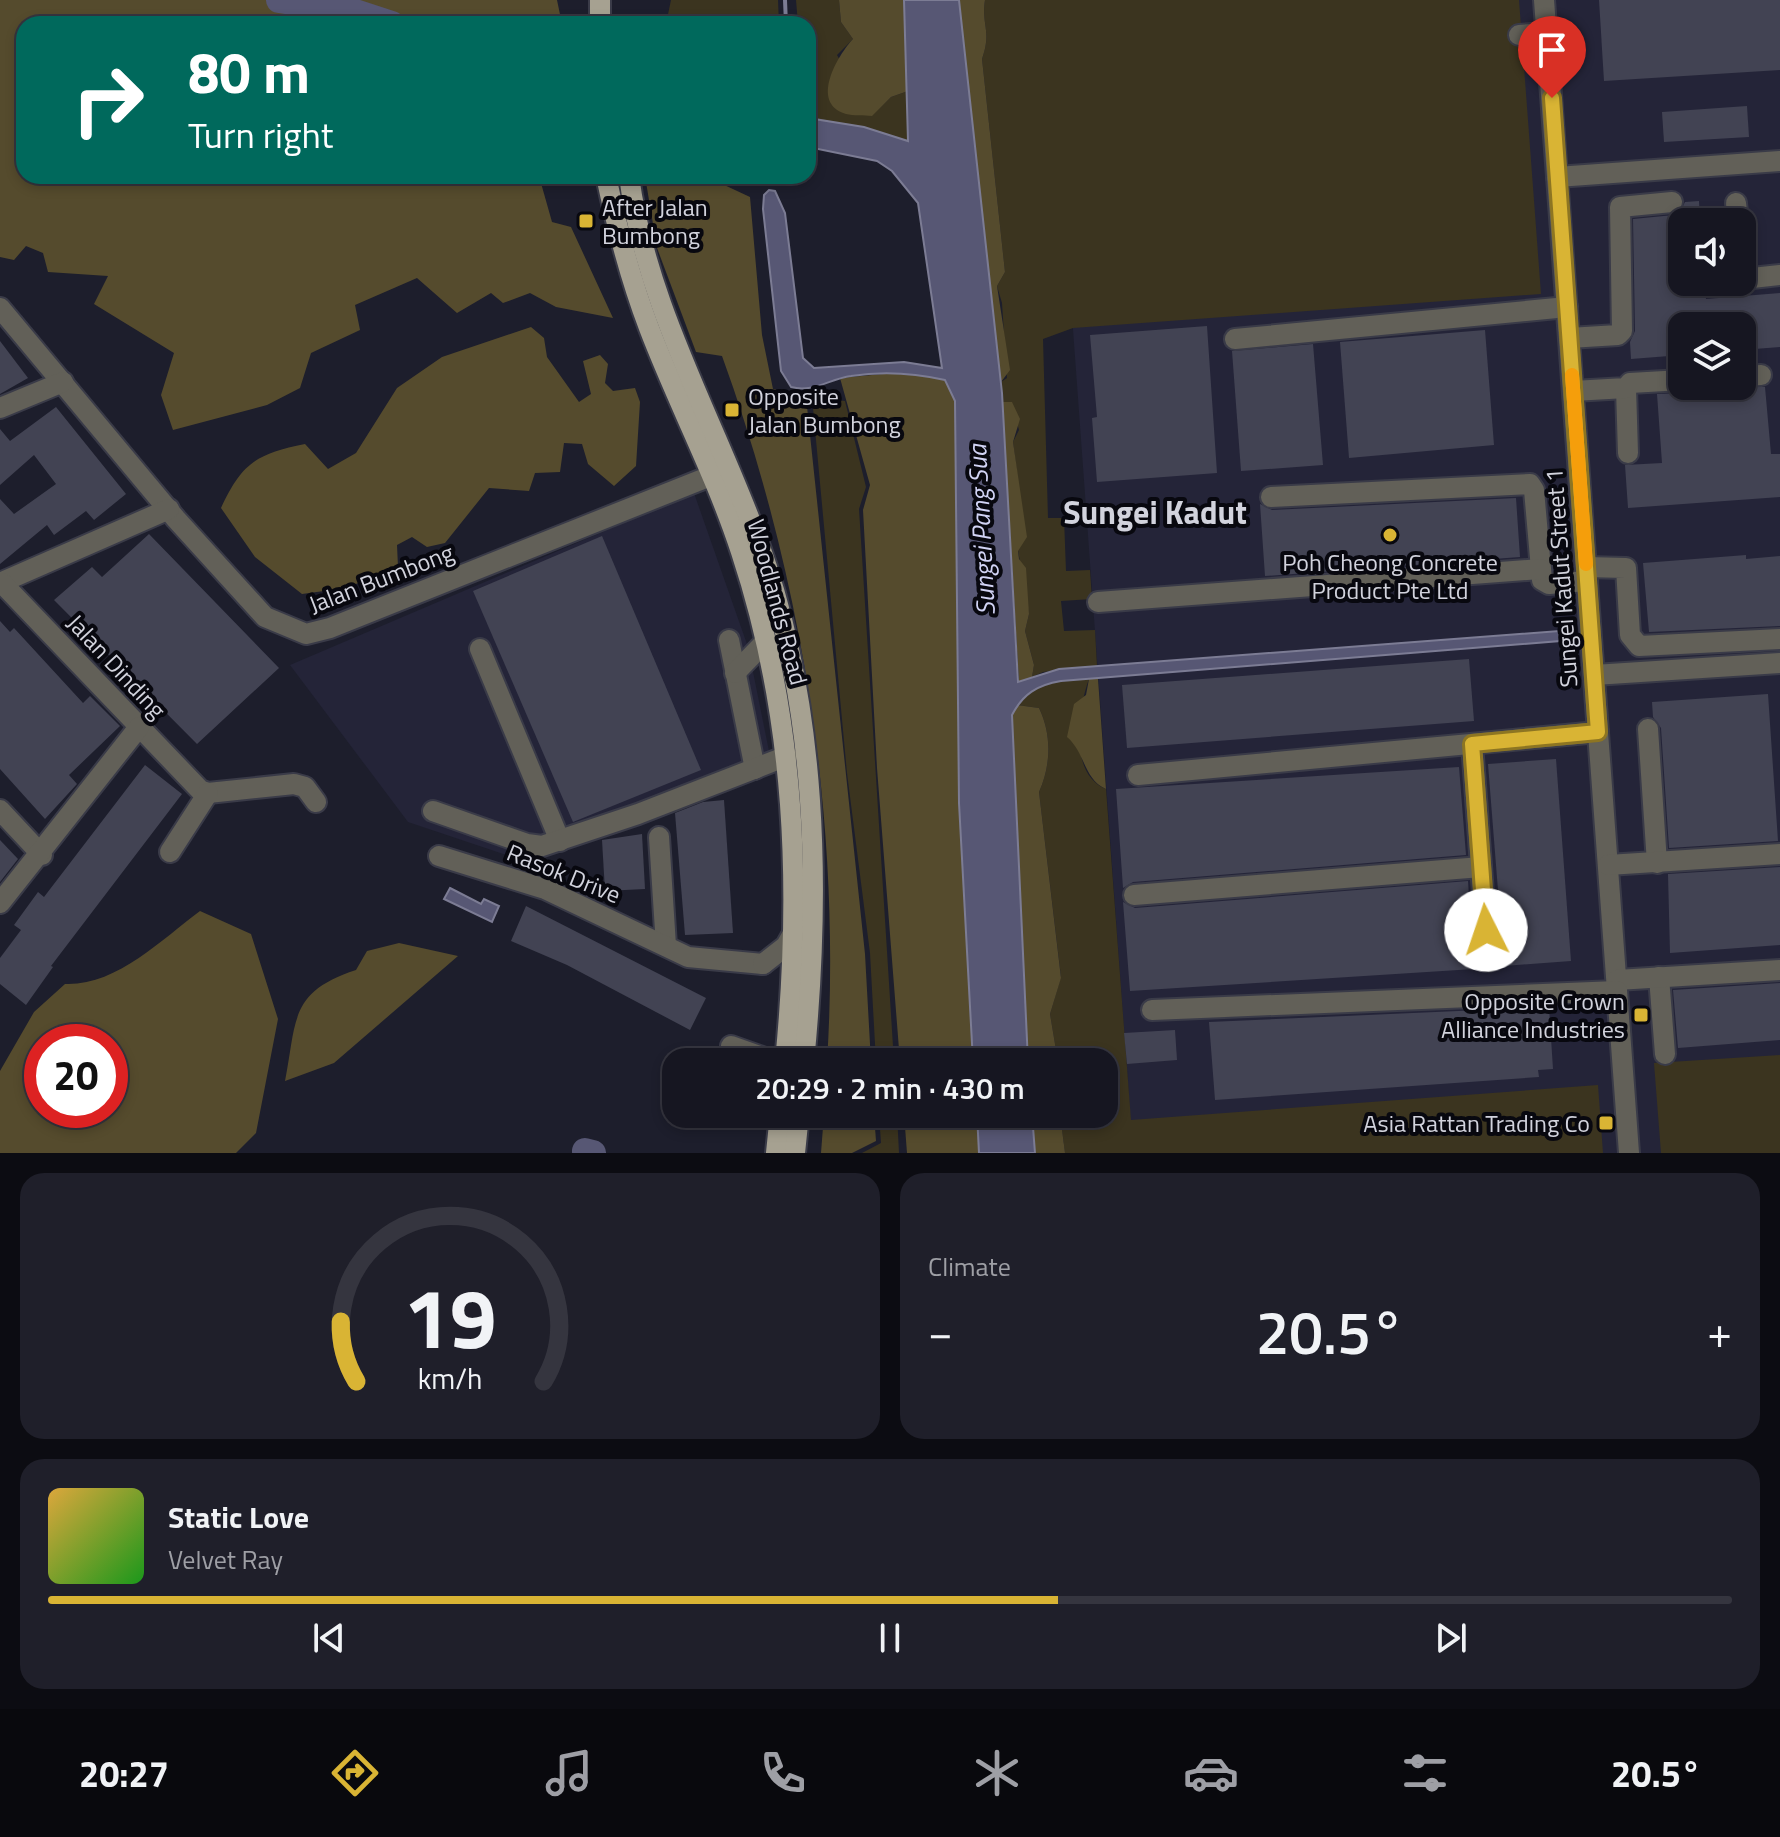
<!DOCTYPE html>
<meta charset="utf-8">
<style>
:root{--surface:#161621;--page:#1f1f2a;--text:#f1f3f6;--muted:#9e9fa5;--line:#35353f;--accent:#d9b434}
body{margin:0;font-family:"Titillium Web",sans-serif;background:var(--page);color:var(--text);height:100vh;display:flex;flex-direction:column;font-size:30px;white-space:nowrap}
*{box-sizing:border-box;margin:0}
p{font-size:26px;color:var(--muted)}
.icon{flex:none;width:44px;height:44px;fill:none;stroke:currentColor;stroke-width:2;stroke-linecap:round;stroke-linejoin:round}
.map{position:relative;height:1153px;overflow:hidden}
.sheet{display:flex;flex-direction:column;gap:20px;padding:20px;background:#0c0c12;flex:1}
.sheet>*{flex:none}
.top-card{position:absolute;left:16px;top:16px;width:800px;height:168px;border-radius:24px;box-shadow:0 4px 12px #0003,0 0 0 2px var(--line);background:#00695c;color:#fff;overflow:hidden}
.controls{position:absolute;left:1668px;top:208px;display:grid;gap:16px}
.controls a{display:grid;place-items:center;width:88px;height:88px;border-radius:16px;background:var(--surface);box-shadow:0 4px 12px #0003,0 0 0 2px var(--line);font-size:40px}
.speed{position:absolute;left:24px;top:1024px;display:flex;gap:16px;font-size:40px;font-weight:700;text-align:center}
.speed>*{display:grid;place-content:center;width:104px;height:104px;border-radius:50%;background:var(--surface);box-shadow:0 4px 12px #0003,0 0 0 2px var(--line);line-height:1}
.speed .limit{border:12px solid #d22;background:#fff;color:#111}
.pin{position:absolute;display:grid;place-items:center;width:68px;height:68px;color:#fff;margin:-82px -34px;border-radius:50% 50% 50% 0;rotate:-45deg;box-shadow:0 0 8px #0007}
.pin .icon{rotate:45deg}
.me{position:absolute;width:88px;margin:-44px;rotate:356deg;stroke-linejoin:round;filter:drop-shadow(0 0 6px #0008)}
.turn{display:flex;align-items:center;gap:28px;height:168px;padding:0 40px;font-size:36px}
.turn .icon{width:104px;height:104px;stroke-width:2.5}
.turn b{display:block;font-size:56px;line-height:68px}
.big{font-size:60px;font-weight:600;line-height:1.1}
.sheet .widget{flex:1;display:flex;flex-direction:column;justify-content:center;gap:12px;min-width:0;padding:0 28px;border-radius:24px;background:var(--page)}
.sheet .dial{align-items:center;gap:0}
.dial svg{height:208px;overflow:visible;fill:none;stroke:var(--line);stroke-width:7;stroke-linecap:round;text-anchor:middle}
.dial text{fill:var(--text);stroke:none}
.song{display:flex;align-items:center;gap:24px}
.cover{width:96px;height:96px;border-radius:12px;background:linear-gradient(135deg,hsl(40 70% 55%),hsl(120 70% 35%))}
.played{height:8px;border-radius:4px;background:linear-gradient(90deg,var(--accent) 60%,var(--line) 60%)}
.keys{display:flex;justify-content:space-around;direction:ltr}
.heat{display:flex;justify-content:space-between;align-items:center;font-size:44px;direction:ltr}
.sheet .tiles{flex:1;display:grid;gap:20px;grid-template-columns:1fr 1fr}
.widget:last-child{grid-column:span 2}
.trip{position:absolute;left:662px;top:1048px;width:456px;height:80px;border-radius:24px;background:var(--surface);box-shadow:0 4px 12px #0003,0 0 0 2px var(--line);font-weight:600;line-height:80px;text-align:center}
.tab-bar{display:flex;height:128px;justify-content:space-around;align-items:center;background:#09090d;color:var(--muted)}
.tab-bar .icon{width:56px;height:56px}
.tab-bar .active{color:var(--accent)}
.tab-bar b{font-size:36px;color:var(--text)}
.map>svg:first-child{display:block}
.built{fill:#242438;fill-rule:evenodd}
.green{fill:#3b341f}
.forest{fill:#554b2d;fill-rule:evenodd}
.water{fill:#575774;stroke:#7c7c94;stroke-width:2}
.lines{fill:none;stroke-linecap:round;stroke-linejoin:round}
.stream{stroke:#7c7c94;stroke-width:4}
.river{stroke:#575774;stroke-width:26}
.building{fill:#424353}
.minor-casing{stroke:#3a3b48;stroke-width:24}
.major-casing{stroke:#3a3b48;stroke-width:24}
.minor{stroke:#626058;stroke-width:20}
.major{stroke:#a6a191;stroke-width:20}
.route-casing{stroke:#8d7522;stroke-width:20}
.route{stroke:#d9b434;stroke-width:14}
.slow{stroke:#f59e0b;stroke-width:14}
.poi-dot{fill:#d9b434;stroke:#08080f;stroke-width:3}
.labels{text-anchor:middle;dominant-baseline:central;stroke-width:8;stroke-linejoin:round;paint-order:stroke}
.poi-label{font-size:24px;fill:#d2d3dd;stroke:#08080f;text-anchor:start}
.street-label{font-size:24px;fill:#d2d3dd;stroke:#08080f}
.water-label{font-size:26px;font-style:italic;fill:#d2d4f5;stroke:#08080f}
.district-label{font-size:32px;font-weight:bold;fill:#d2d3dd;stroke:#08080f}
</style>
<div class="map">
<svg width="1780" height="1153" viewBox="0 0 1780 1153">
<rect width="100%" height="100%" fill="#1d1e2c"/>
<g class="built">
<path d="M1049,0H1780V1153H1133ZM1682,222H1742V282H1682ZM1682,326H1742V386H1682Z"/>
<polygon points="694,493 748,647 770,756 739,779 530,863 408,822 290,665"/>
</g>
<g class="green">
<polygon points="671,0 778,0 779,24 666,24"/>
<polygon points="796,0 839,0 841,22 853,39 837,55 871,116 891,97 908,91 908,142 864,127 808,118 808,24 798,24"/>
<path d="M985,0H1519L1541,294L1073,328L1043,339L1048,518H1064L1066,571L1090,570L1092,599L1061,601L1064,631L1095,630L1097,666L1043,672L1032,677L1034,665L1025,631L1029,614L1018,550V480L1013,442L1019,430L1012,403L1002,402L1001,382L1007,378L1002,303L997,286L1005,272L982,59C992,31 981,25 985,0Z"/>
<polygon points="812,397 845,401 866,487 859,509 894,1062 876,1062 870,953 847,773"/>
<path d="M1089,679C1078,709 1068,774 1106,789L1131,1120L1598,1085L1603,1153H1065L1060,1114H1104V1062H1058L1050,1014L1061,977L1039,792C1051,765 1052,735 1039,708L1017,705C1031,680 1064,681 1089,679Z"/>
<polygon points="1780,1055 1780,1153 1661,1153 1654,1063"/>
<polygon points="879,1114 897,1114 899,1153 862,1153 881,1143"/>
</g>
<g class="forest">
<polygon points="0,0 557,0 562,24 24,24 24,176 539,176 552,222 571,227 613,318 556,307 530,293 503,303 491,293 457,313 417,278 355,305 360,330 311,353 300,388 267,405 173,430 161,395 174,353 94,304 108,276 48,272 43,253 26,246 14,260 0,257"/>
<path d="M839,0H904L908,91L891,97L872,116C864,115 853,116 846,114C809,103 838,55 853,39L841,22Z"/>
<path d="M959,0H985C981,25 992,31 982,59L1005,272L997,286L1010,370L1001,382Z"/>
<path d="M645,176H705L750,197L762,335L773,389L806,397L865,954L871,1062H827C842,825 803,579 722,356L696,352L657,248Z"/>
<path d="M531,327L544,338L547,357L579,402L591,394L583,361L600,355L608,364L605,383L613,391L635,388L640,402L636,466L614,486L588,464L582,444L564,443L560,472L535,473L529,491L489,488L445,543L427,547L412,537L397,545L398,567L346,588L302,594L255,557L221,508C242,463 256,454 305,444L328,469L356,453L397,388L442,357Z"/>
<polygon points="883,374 920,374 945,380 955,401 959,803 973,1062 900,1062 877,768 863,510 870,485 840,378"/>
<polygon points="1002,402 1012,402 1020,419 1013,442 1027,537 1018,551 1019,559 1026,568 1029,614 1025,631 1034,665 1032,677 1019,682"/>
<path d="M1089,679H1098L1106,789C1084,780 1085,752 1067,737L1074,704L1086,695Z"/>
<path d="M1017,705L1039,708C1052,735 1051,765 1039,792L1061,978L1050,1014L1058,1062H1028L1012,715Z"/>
<path d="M200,911L251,934L278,1019L256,1133L236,1153H0V1071L34,1012L65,984C116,986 161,940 200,911ZM42,1042H110V1110H42Z"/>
<path d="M399,943L458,956L334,1063L285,1081C297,1020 289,992 356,970L367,951Z"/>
<polygon points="824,1114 874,1114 876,1141 852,1153 821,1153"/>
<polygon points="904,1114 977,1114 979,1153 907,1153"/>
<polygon points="1032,1114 1060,1114 1065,1153 1035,1153"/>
</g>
<g class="water">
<path d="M904,0H959L1002,393L1018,682L1059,669L1559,631L1560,641L1061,681C1037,685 1023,694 1012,715L1028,1062H973L959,803L955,401L945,380C914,373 882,371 851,376C829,379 813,393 791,387L781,371L763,209L764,195L769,190L775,191L785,213L803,358L814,368L904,362L942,368L918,203L892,171L877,161L808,147V118L864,127L908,141Z"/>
<polygon points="450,888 481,904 484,899 499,906 492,922 444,899"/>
<polygon points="977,1114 1032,1114 1035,1153 979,1153"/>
</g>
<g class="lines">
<polyline class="stream" points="785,0 786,24"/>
<g class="river">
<polyline points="279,0 355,12 392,24"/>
<polyline points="585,1151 593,1153"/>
</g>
</g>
<g class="building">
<polygon points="1599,0 1780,0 1780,70 1604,81"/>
<polygon points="1747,106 1749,137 1664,142 1662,112"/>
<polygon points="1699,201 1700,222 1682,222 1682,282 1705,282 1706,299 1780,293 1780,347 1742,350 1742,326 1682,326 1682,355 1631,359 1630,342 1635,331 1633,219 1674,215 1680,212 1685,202"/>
<polygon points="1207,326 1217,473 1097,482 1092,418 1097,417 1090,335"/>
<polygon points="1485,330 1494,445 1349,458 1340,342"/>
<polygon points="0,341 28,378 0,394"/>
<polygon points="1313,344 1323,465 1241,471 1232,351"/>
<polygon points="1693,386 1765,387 1771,454 1780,454 1780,497 1628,508 1625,465 1662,463 1657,394 1684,393"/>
<polygon points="56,407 126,494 94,520 86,511 54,535 47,525 0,564 0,499 14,514 56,484 34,455 0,485 0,429 10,441"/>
<polygon points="1516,498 1520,557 1265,576 1260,504 1272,510"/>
<polygon points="149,534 279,668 197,744 54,600 92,567 102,577"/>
<polygon points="602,536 701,770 573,822 473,591"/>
<polygon points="1746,555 1746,559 1780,556 1780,626 1649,632 1643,563"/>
<polygon points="0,621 10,632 14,628 83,703 90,696 120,726 69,775 77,784 45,819 0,769"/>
<polygon points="1469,659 1474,721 1127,748 1122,685"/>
<polygon points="1768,694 1778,841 1669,848 1661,728 1653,717 1652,702"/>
<polygon points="1556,759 1571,961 1504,966 1488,764"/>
<polygon points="145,765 182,794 51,966 53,967 26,1005 0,984 0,958 21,930 14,925 38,892 44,897"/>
<polygon points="1459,767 1466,855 1133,882 1123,888 1116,789"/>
<polygon points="724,800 733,933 685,935 675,813 703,802"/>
<polygon points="642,834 645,889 605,891 602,840"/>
<polygon points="0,840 18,859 0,882"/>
<polygon points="1780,867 1780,945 1670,953 1668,874"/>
<polygon points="1468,881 1474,969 1130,991 1123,902 1135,908"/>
<polygon points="526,906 706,998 690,1030 567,965 511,941"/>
<polygon points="1780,983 1780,1040 1678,1048 1673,990"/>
<polygon points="1549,1007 1553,1069 1538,1070 1539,1077 1215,1100 1209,1022"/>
<polygon points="1175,1030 1177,1060 1127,1064 1124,1033"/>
</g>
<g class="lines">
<defs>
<g id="minor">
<polyline points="1544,0 1629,1153"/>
<polyline points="1519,35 1547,33"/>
<polyline points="1557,177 1780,161"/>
<polyline points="1736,203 1738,222"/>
<polyline points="1742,271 1743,279 1780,275"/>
<polyline points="0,308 176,519 265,617 306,634 330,628 713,475"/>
<polyline points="1569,338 1618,335 1622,331 1620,207 1672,202"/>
<polyline points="1235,339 1567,307"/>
<polyline points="1742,376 1761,375"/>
<polyline points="1626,388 1628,453"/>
<polyline points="1573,391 1626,388 1630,383 1682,380"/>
<polyline points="0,408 63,382"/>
<polyline points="1271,497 1530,484 1534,490 1542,580 1549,584 1587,581"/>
<polyline points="1586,567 1626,568 1630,635 1639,646 1780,639"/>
<polyline points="0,583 169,509"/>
<polyline points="2,583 200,790 208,793 294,784 305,787 316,802"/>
<polyline points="1098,602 1540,569"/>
<polyline points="729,640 755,769"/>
<polyline points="480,649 560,841"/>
<polyline points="735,673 766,641"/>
<polyline points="1594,675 1780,663"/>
<polyline points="1648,729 1657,863"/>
<polyline points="1472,744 1488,961"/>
<polyline points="1138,775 1598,732"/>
<polyline points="0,810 42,855"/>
<polyline points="433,811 527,844 542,846 638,814 787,756"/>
<polyline points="659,837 666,946"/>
<polyline points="170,852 208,793"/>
<polyline points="439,856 545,889 688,957 763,964"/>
<polyline points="1608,865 1780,854"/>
<polyline points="1134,895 1481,867"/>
<polyline points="0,903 139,727"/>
<polyline points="763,964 786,946 795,930"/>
<polyline points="1659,977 1665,1054"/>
<polyline points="1617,980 1780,970"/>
<polyline points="1152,1010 1617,991"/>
<polyline points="731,1046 776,1062"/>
</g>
<g id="major">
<polyline points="600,24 600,0"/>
<path d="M606,176C617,228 630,278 649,328C678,404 716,475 741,552C796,718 802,889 785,1062"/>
<path d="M629,176C646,305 714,420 758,541C818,707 821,889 804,1062"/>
<polyline points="776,1153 780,1114"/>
<polyline points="795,1153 799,1114"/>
</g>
</defs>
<use href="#minor" class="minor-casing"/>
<use href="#major" class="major-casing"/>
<use href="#minor" class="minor"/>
<use href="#major" class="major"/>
</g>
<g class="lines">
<defs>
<polyline id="route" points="1486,930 1472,744 1598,732 1552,98"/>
</defs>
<use href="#route" class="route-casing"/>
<use href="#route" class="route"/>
<polyline class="slow" points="1572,375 1586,564"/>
</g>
<g class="poi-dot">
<rect x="578" y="213" width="16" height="16" rx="4"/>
<rect x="724" y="402" width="16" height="16" rx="4"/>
<circle cx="1390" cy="535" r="8"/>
<rect x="1633" y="1007" width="16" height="16" rx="4"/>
<rect x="1598" y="1115" width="16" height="16" rx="4"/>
</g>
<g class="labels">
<g class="poi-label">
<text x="602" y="207">After Jalan<tspan x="602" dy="28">Bumbong</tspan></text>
<text x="748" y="396">Opposite<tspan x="748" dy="28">Jalan Bumbong</tspan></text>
<text x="1390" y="562" text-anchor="middle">Poh Cheong Concrete<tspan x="1390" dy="28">Product Pte Ltd</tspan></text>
<text x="1625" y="1001" text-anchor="end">Opposite Crown<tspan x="1625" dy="28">Alliance Industries</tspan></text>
<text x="1590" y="1123" text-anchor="end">Asia Rattan Trading Co</text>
</g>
<g class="street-label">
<text transform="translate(381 578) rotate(-21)">Jalan Bumbong</text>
<text transform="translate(1561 578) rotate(-94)">Sungei Kadut Street 1</text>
<text transform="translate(778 602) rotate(75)">Woodlands Road</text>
<text transform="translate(117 666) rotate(47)">Jalan Dinding</text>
<text transform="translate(564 873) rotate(22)">Rasok Drive</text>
</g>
<g class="water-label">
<text transform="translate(981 530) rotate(-93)">Sungei Pang Sua</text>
</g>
<g class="district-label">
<text x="1155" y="512">Sungei Kadut</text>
</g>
</g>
</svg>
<div class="controls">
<a><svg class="icon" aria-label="sound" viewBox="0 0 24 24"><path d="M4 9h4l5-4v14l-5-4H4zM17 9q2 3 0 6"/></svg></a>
<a><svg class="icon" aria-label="layers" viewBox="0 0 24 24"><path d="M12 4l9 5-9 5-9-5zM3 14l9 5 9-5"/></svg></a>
</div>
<div class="speed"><div class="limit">20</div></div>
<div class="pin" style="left:1552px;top:98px;background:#d93025"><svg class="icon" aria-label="arrive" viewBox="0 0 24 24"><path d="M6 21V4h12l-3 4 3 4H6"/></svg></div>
<svg class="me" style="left:1486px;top:930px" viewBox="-20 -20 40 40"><circle r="19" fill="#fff"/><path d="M0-13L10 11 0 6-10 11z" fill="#d9b434"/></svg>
<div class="trip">20:29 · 2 min · 430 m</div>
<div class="top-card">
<div class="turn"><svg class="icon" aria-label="right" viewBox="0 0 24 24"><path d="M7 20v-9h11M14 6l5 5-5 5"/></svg><div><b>80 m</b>Turn right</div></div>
</div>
</div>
<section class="sheet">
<div class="tiles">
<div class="widget dial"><svg viewBox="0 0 100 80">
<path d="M14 69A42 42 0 1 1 86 69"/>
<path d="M14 69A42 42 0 0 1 8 46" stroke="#d9b434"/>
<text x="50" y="56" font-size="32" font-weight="700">19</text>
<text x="50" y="72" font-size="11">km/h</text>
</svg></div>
<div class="widget"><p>Climate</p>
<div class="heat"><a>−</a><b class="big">20.5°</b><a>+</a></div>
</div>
<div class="widget">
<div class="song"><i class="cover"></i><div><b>Static Love</b><p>Velvet Ray</p></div></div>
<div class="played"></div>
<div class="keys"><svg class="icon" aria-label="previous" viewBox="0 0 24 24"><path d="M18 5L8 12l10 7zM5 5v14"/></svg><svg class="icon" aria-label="pause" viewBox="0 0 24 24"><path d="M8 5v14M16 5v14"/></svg><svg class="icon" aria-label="next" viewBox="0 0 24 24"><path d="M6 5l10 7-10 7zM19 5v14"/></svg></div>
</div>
</div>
</section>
<nav class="tab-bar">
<b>20:27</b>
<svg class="icon active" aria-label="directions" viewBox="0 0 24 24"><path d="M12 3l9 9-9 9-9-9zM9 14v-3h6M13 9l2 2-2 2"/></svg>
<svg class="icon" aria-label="music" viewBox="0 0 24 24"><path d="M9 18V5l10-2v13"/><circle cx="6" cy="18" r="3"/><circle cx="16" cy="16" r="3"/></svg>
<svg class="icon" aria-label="phone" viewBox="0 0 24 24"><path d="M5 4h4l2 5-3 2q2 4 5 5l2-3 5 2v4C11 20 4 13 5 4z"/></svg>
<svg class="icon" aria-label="climate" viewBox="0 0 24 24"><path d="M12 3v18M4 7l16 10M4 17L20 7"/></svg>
<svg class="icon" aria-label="car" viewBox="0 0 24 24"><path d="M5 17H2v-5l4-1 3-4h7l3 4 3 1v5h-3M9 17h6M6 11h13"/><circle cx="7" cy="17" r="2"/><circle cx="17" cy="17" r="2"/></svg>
<svg class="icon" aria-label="filters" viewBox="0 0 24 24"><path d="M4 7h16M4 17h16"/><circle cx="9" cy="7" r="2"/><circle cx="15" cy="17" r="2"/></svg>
<b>20.5°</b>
</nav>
